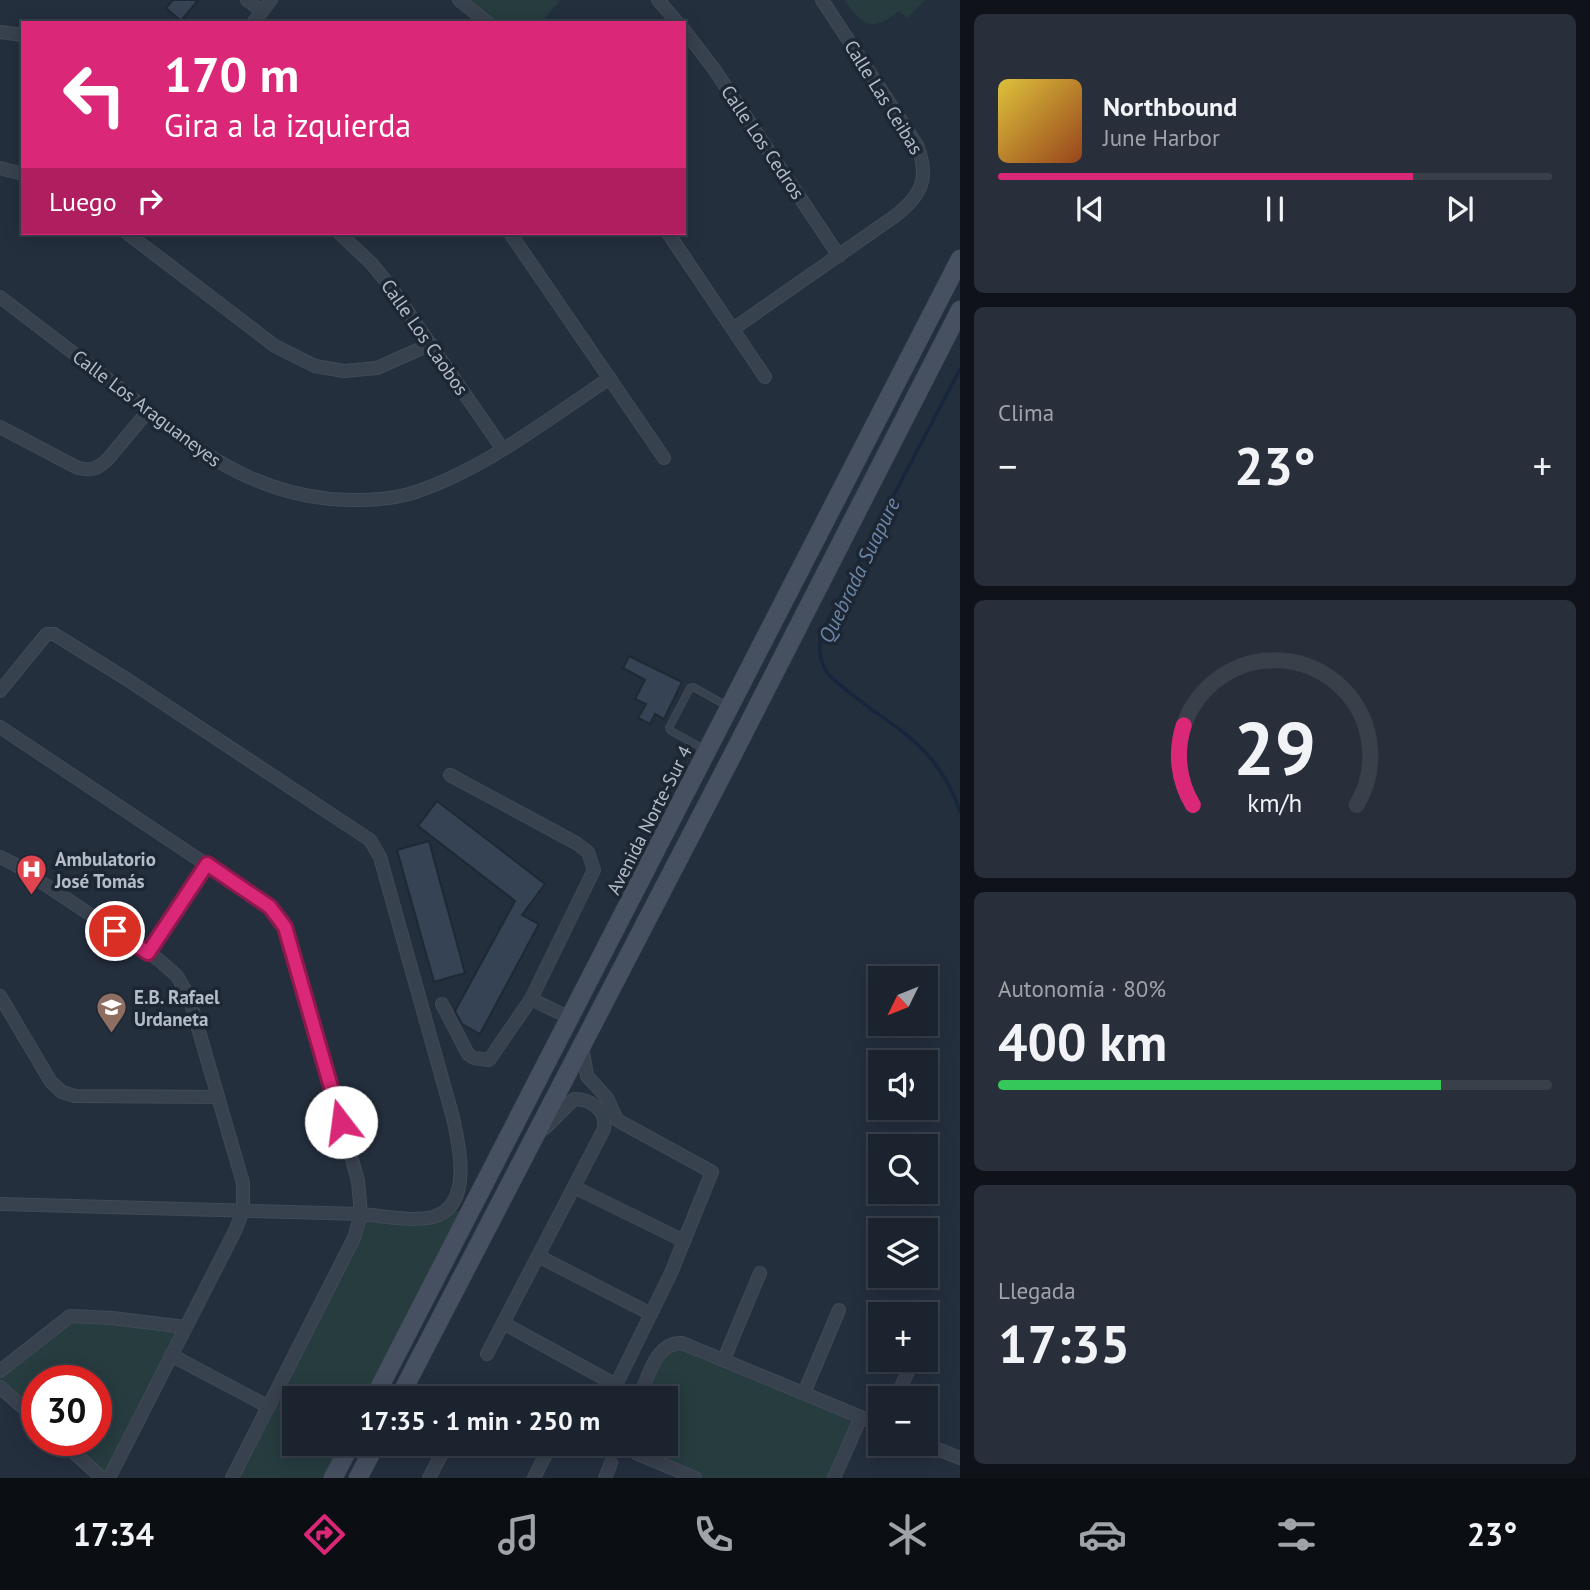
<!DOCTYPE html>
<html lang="es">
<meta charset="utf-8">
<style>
:root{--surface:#1b232e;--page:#282f3a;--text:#f1f3f6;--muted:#a0a4aa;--line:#39404a;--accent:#db2777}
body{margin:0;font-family:"PT Sans",sans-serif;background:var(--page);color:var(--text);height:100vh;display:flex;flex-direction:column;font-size:26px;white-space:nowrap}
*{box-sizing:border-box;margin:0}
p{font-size:23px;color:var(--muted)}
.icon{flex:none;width:38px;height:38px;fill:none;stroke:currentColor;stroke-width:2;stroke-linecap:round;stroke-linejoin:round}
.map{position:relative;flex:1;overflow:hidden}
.details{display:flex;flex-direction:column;gap:14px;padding:14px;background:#0f1319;width:630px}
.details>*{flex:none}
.guide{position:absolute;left:21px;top:21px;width:665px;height:214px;border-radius:0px;box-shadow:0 4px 18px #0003,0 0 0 2px var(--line);background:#db2777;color:#fff;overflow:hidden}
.needle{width:46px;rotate:227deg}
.buttons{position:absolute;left:868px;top:966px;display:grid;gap:14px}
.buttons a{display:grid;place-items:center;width:70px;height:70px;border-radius:0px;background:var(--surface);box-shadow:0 4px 18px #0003,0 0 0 2px var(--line);font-size:35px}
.speed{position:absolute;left:21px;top:1365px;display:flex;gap:14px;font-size:35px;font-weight:700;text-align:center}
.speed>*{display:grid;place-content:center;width:91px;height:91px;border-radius:50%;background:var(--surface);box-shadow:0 4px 18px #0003,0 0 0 2px var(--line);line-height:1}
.speed .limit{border:10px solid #d22;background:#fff;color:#111}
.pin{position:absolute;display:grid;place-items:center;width:60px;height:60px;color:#fff;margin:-30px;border:4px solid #fff;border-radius:50%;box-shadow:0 2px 7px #0007}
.me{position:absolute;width:77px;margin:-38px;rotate:345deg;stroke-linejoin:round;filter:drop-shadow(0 0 5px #0008)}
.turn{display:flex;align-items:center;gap:24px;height:147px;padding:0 28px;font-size:32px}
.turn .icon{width:91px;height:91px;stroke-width:2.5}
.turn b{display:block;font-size:49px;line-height:60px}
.then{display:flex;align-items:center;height:66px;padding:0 28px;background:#0003;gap:14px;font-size:26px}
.big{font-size:52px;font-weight:600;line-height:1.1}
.details .widget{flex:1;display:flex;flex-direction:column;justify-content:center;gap:10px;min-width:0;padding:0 24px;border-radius:10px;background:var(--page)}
.details .dial{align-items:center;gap:0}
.dial svg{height:182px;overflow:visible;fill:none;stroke:var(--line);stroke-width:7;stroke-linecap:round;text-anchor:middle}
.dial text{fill:var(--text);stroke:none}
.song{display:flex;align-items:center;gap:21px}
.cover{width:84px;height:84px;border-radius:10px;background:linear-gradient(135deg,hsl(50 70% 55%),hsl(20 70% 35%))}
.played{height:7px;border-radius:4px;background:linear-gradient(90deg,var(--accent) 75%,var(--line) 75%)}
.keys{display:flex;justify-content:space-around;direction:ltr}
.heat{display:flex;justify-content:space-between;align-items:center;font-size:38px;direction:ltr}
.charge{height:10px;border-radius:5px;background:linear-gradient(90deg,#34c759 80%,var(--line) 0)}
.trip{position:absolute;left:282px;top:1386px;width:396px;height:70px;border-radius:0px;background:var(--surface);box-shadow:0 4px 18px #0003,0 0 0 2px var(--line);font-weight:600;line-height:70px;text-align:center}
.tabs{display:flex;height:112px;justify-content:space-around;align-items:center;background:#0b0e12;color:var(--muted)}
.tabs .icon{width:49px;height:49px}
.tabs .on{color:var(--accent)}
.tabs b{font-size:32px;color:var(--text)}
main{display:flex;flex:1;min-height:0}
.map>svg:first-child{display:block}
.green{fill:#263c3f}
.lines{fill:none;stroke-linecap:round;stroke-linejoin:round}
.stream{stroke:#17263c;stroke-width:3.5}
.building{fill:#364354;stroke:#1f2835;stroke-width:2}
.lane-casing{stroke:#414a57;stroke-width:8}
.street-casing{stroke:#414a57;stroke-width:14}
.secondary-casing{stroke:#414a57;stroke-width:19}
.lane{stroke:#38414e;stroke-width:6}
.street{stroke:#38414e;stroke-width:12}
.secondary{stroke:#465061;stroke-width:18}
.route-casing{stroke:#8e194d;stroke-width:18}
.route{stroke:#db2777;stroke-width:12}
.labels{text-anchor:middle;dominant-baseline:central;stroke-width:7;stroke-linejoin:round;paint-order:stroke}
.street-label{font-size:19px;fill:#b4bcc9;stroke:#1d2633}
.poi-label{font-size:19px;font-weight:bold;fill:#b4bcc9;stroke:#1d2633;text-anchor:start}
.water-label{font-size:21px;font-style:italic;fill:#6d86a8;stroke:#1d2633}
</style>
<main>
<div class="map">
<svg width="960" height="1478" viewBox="0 0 960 1478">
<rect width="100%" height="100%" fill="#242f3e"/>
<g class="green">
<polygon points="459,0 558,0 560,1 540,23 488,23"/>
<path d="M844,0H925L907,18L899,11C871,33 864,26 844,0Z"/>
<polygon points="447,1209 469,1213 374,1398 294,1398 294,1444 351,1444 333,1478 232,1478 361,1214 417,1219"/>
<polygon points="64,1320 185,1327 109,1478 60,1440 96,1440 96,1381 37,1381 37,1420 0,1387 0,1371"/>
<polygon points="672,1344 861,1417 834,1478 695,1478 626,1444 665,1444 665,1398 639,1398"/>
</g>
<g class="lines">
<path class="stream" d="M960,369L824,628C817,644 818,658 828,674C878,723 935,735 960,812"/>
</g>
<g class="building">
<polygon points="173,0 198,0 181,21 166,8"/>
<polygon points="629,656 682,682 664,719 655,714 650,724 638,718 646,704 635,699 645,680 623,668"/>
<polygon points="437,801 545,884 522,915 539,924 480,1034 462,1024 455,1011 515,901 418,826"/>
<polygon points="429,841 465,973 434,982 397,850"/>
</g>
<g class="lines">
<defs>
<polyline id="lane" points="706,750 671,731 669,728 690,688 693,687 729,707"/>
<g id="street">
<polyline points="247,0 262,11"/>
<polyline points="459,0 488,23"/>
<polyline points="658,0 678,23"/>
<polyline points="253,23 271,0"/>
<polyline points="684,30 714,69 839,256"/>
<polyline points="0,32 23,35"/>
<polyline points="0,168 23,174"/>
<polyline points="127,233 275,346 315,366 344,371 377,368 431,344"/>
<polyline points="339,233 371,263 390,286 502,448"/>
<polyline points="510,233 664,458"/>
<polyline points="668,233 765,377"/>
<path d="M0,297C39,327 79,357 118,387C185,440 240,490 330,499C356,501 383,501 409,494C481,472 548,419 610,378"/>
<path d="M733,329L895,216C922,195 930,178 917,145L822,0"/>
<path d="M0,427L78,468C91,471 98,469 108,459L148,411"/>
<path d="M0,691L44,637L47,634H54L128,680L370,840L380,857L452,1114C459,1143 474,1206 433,1217C411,1222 384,1216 361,1214L0,1204"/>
<polyline points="0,727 270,907 282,920 293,949 358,1181 361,1214 354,1238 232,1478"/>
<polyline points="0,857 14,864 159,960 177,976 189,997 243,1183 243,1211 235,1231 109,1478"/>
<polyline points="148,953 207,864"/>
<polyline points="0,996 51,1082 62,1092 75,1096 218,1097"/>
<polyline points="531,999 570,1018"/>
<polyline points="442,1004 468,1054 474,1058 489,1060 531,999 594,870 588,852 576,843 450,775"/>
<polyline points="574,1187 684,1241"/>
<polyline points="538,1256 651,1314"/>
<polyline points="503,1323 616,1385 671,1273 712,1172 617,1120 607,1098 587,1076 582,1046"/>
<path d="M487,1354L604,1129C607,1110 591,1099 574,1099L544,1129"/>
<polyline points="171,1355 269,1407"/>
<polyline points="724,1359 760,1273"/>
<polyline points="0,1371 70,1316 112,1318 185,1327"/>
<polyline points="0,1387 37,1420"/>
<polyline points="804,1393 839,1310"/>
<path d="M639,1398C648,1378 655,1342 682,1343L880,1425"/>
<polyline points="896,1398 913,1360"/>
<polyline points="60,1440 102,1478"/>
<polyline points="626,1444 636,1453 695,1478"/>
<polyline points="925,1444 960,1458"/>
<polyline points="429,1478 447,1444"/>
<polyline points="534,1478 551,1444"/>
<polyline points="605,1478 611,1463"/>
<polyline points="834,1478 861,1417"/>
</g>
<g id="secondary">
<polyline points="374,1398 960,259"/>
<polyline points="399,1398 731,758 960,310"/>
<polyline points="333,1478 351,1444"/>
<polyline points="358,1478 376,1444"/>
</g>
</defs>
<use href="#lane" class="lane-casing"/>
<use href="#street" class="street-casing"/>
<use href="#secondary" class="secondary-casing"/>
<use href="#lane" class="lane"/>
<use href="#street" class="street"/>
<use href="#secondary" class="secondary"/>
</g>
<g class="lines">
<defs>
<polyline id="route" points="115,931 148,953 207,864 270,907 285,927 341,1122"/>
</defs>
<use href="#route" class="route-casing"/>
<use href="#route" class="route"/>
</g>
<defs>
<symbol id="hospital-pin" viewBox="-11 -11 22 30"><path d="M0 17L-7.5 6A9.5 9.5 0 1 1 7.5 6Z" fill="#e0444e" stroke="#1d2633"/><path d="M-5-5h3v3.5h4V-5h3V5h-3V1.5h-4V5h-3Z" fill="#fff"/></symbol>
<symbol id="school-pin" viewBox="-11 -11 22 30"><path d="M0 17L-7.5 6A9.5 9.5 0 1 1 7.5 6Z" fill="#8d6e63" stroke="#1d2633"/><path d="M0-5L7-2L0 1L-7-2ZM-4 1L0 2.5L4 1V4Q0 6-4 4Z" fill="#fff"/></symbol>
</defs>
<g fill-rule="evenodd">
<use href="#hospital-pin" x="14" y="852" width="35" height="47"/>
<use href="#school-pin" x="94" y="990" width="35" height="47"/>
</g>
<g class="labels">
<g class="street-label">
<text transform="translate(884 97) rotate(58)">Calle Las Ceibas</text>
<text transform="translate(763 142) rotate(56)">Calle Los Cedros</text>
<text transform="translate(425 337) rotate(55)">Calle Los Caobos</text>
<text transform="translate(147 408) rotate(37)">Calle Los Araguaneyes</text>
<text transform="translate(649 820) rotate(-63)">Avenida Norte-Sur 4</text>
</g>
<g class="poi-label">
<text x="55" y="859">Ambulatorio<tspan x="55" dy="22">José Tomás</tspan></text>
<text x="134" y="997">E.B. Rafael<tspan x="134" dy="22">Urdaneta</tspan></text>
</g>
<g class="water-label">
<text transform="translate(859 570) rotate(-64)">Quebrada Suapure</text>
</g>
</g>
</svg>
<div class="buttons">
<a><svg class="needle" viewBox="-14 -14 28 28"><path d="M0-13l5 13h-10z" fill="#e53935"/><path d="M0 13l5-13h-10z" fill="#a0a4aa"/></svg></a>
<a><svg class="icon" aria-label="sound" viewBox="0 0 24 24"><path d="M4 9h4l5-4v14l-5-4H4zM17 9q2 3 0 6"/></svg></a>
<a><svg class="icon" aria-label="search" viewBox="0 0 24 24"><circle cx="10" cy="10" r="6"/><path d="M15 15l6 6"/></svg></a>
<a><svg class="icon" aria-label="layers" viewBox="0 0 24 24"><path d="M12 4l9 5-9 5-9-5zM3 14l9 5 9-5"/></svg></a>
<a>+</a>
<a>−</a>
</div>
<div class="speed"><div class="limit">30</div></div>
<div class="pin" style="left:115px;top:931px;background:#d93025"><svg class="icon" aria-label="arrive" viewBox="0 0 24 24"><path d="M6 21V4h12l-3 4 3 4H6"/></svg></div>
<svg class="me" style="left:341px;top:1122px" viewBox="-20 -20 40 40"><circle r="19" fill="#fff"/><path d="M0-13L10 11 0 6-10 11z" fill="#db2777"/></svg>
<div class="trip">17:35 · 1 min · 250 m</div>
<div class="guide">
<div class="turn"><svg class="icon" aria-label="left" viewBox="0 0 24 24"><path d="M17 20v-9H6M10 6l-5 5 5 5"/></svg><div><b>170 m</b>Gira a la izquierda</div></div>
<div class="then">Luego<svg class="icon" aria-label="right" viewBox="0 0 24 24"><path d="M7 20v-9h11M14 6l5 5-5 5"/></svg></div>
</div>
</div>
<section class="details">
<div class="widget">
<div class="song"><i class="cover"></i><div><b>Northbound</b><p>June Harbor</p></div></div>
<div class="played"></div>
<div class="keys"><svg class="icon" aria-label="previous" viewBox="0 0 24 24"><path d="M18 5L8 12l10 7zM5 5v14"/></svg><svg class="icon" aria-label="pause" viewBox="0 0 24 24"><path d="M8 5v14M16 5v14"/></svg><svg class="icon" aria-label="next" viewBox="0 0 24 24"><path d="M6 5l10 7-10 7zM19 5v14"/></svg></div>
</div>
<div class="widget"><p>Clima</p>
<div class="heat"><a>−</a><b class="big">23°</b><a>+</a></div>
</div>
<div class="widget dial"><svg viewBox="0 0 100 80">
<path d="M14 69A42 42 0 1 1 86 69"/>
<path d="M14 69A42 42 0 0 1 10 34" stroke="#db2777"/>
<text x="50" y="56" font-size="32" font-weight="700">29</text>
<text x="50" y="72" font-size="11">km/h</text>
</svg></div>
<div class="widget"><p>Autonomía · 80%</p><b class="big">400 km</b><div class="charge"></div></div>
<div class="widget"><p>Llegada</p><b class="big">17:35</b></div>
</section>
</main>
<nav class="tabs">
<b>17:34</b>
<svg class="icon on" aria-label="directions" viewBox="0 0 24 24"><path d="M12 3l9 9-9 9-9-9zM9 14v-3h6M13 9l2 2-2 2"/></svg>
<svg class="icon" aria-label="music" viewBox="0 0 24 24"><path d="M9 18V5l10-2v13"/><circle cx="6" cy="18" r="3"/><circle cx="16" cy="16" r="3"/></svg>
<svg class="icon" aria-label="phone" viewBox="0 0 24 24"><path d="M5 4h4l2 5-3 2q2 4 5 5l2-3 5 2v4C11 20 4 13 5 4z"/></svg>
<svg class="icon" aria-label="climate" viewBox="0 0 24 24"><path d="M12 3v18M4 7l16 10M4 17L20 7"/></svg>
<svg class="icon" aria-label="car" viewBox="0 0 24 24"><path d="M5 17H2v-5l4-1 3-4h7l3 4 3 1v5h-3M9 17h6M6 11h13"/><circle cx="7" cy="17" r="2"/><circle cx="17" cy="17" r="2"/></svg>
<svg class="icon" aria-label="filters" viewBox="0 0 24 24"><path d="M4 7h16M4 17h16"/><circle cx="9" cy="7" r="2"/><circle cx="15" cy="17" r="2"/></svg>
<b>23°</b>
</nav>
